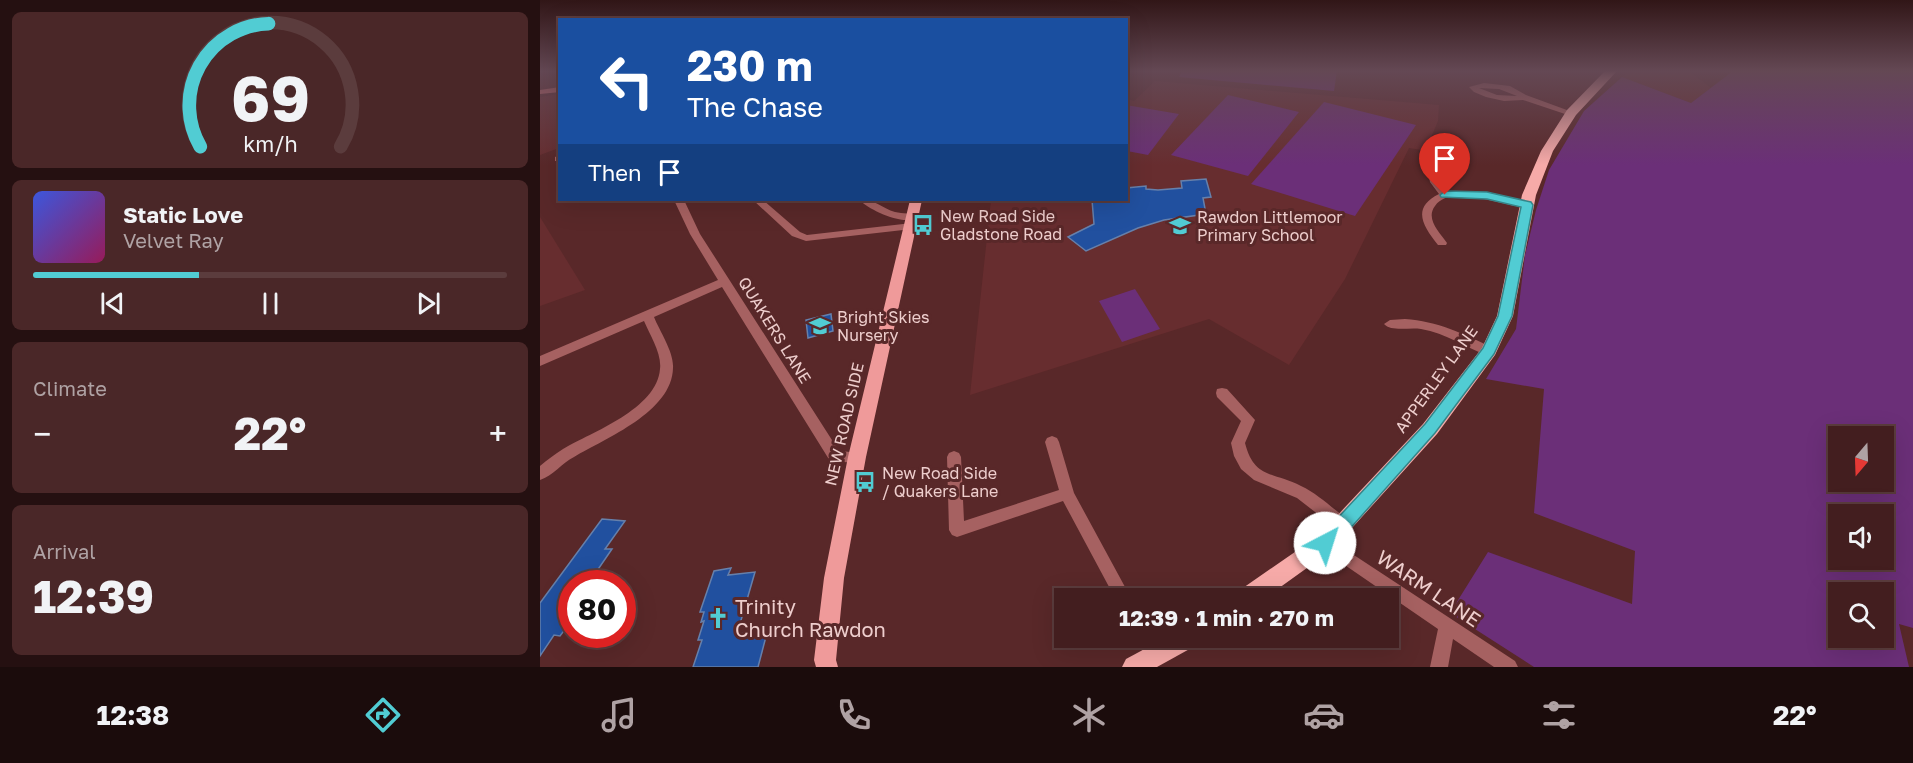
<!DOCTYPE html>
<meta charset="utf-8">
<style>
:root{--surface:#431e1f;--page:#4a2728;--text:#f1f3f6;--muted:#afa2a4;--line:#5b3c3d;--accent:#51ccd3}
body{margin:0;font-family:"Golos Text",sans-serif;background:var(--page);color:var(--text);height:100vh;display:flex;flex-direction:column;font-size:22px;white-space:nowrap}
*{box-sizing:border-box;margin:0}
p{font-size:20px;color:var(--muted)}
.icon{flex:none;width:33px;height:33px;fill:none;stroke:currentColor;stroke-width:2;stroke-linecap:round;stroke-linejoin:round}
.map{position:relative;flex:1;overflow:hidden}
.details{display:flex;flex-direction:column;gap:12px;padding:12px;background:#251011;width:540px}
.details>*{flex:none}
.guide{position:absolute;left:18px;top:18px;width:570px;height:183px;border-radius:0px;box-shadow:0 6px 24px #0002,0 0 0 2px var(--line);background:#1a4fa0;color:#fff;overflow:hidden}
.needle{width:39px;rotate:199deg}
.buttons{position:absolute;left:1288px;top:426px;display:grid;gap:12px}
.buttons a{display:grid;place-items:center;width:66px;height:66px;border-radius:0px;background:var(--surface);box-shadow:0 6px 24px #0002,0 0 0 2px var(--line);font-size:30px}
.speed{position:absolute;left:18px;top:570px;display:flex;gap:12px;font-size:30px;font-weight:700;text-align:center}
.speed>*{display:grid;place-content:center;width:78px;height:78px;border-radius:50%;background:var(--surface);box-shadow:0 6px 24px #0002,0 0 0 2px var(--line);line-height:1}
.speed .limit{border:9px solid #d22;background:#fff;color:#111}
.pin{position:absolute;display:grid;place-items:center;width:51px;height:51px;color:#fff;margin:-62px -26px;border-radius:50% 50% 50% 0;rotate:-45deg;box-shadow:0 0 6px #0007}
.pin .icon{rotate:45deg}
.me{position:absolute;width:66px;margin:-33px;rotate:40deg;stroke-linejoin:round;filter:drop-shadow(0 0 4px #0008)}
.turn{display:flex;align-items:center;gap:21px;height:126px;padding:0 30px;font-size:27px}
.turn .icon{width:78px;height:78px;stroke-width:2.5}
.turn b{display:block;font-size:42px;line-height:51px}
.then{display:flex;align-items:center;height:57px;padding:0 30px;background:#0003;gap:12px;font-size:22px}
.big{font-size:45px;font-weight:700;line-height:1.1}
.details .card{flex:1;display:flex;flex-direction:column;justify-content:center;gap:9px;min-width:0;padding:0 21px;border-radius:9px;background:var(--page)}
.details .dial{align-items:center;gap:0}
.dial svg{height:156px;overflow:visible;fill:none;stroke:var(--line);stroke-width:7;stroke-linecap:round;text-anchor:middle}
.dial text{fill:var(--text);stroke:none}
.song{display:flex;align-items:center;gap:18px}
.cover{width:72px;height:72px;border-radius:9px;background:linear-gradient(135deg,hsl(230 70% 55%),hsl(330 70% 35%))}
.played{height:6px;border-radius:3px;background:linear-gradient(90deg,var(--accent) 35%,var(--line) 35%)}
.keys{display:flex;justify-content:space-around;direction:ltr}
.heat{display:flex;justify-content:space-between;align-items:center;font-size:33px;direction:ltr}
.trip{position:absolute;left:514px;top:588px;width:345px;height:60px;border-radius:0px;background:var(--surface);box-shadow:0 6px 24px #0002,0 0 0 2px var(--line);font-weight:700;line-height:60px;text-align:center}
.tab-bar{display:flex;height:96px;justify-content:space-around;align-items:center;background:#1b0c0c;color:var(--muted)}
.tab-bar .icon{width:42px;height:42px}
.tab-bar .selected{color:var(--accent)}
.tab-bar b{font-size:27px;color:var(--text)}
main{display:flex;flex:1;min-height:0}
.map>svg:first-child{display:block}
.built{fill:#672d2f}
.green{fill:#6b2f78;fill-rule:evenodd}
.building{fill:#21509f;stroke:#6680ab;stroke-width:1.5}
.lines{fill:none;stroke-linecap:round;stroke-linejoin:round}
.minor{fill:#a66161;fill-rule:evenodd}
.secondary{fill:#e17577;fill-rule:evenodd}
.primary{fill:#ef9a9a;fill-rule:evenodd}
.trunk{fill:#f6aaa8;fill-rule:evenodd}
.route{fill:#51ccd3;stroke:#358589;stroke-width:1.5}
.labels{text-anchor:middle;dominant-baseline:central;stroke-width:6;stroke-linejoin:round;paint-order:stroke}
.poi-label{font-size:16px;fill:#eececd;stroke:#592829;text-anchor:start}
.street-label{font-size:16px;fill:#eececd;stroke:#592829}
.near-street-label{font-size:20px;fill:#eececd;stroke:#592829}
.near-poi-label{font-size:20px;fill:#eececd;stroke:#592829;text-anchor:start}
</style>
<main>
<section class="details">
<div class="card dial"><svg viewBox="0 0 100 80">
<path d="M14 69A42 42 0 1 1 86 69"/>
<path d="M14 69A42 42 0 0 1 49 6" stroke="#51ccd3"/>
<text x="50" y="56" font-size="32" font-weight="700">69</text>
<text x="50" y="72" font-size="11">km/h</text>
</svg></div>
<div class="card">
<div class="song"><i class="cover"></i><div><b>Static Love</b><p>Velvet Ray</p></div></div>
<div class="played"></div>
<div class="keys"><svg class="icon" aria-label="previous" viewBox="0 0 24 24"><path d="M18 5L8 12l10 7zM5 5v14"/></svg><svg class="icon" aria-label="pause" viewBox="0 0 24 24"><path d="M8 5v14M16 5v14"/></svg><svg class="icon" aria-label="next" viewBox="0 0 24 24"><path d="M6 5l10 7-10 7zM19 5v14"/></svg></div>
</div>
<div class="card"><p>Climate</p>
<div class="heat"><a>−</a><b class="big">22°</b><a>+</a></div>
</div>
<div class="card"><p>Arrival</p><b class="big">12:39</b></div>
</section>
<div class="map">
<svg width="1373" height="667" viewBox="0 0 1373 667">
<rect width="100%" height="100%" fill="#592829"/>
<g class="built">
<polygon points="1090,71 1149,71 1171,88 1151,103 1082,77"/>
<polygon points="615,81 899,105 898,121 890,140 895,152 869,148 805,279 749,365 669,319 430,395 451,200 586,200 587,99 594,101"/>
<polygon points="19,94 19,148 0,155 0,97"/>
<polygon points="0,217 45,290 0,306"/>
</g>
<g class="green">
<polygon points="642,71 797,71 794,91 639,77"/>
<path d="M1193,71H1373V628L1359,624L1369,667H994L910,613L948,552L1092,604L1095,551L994,513L1004,389L946,379L976,329L985,255L996,210L1009,170L1044,111L1082,77L1151,103ZM1299,436H1344V482H1299ZM1299,514H1344V560H1299ZM1299,592H1344V638H1299Z"/>
<polygon points="688,95 759,112 708,176 631,155"/>
<polygon points="784,102 876,125 815,216 711,184"/>
<polygon points="586,105 639,114 608,155 587,151"/>
<polygon points="595,289 620,329 582,342 559,301"/>
</g>
<g class="building">
<polygon points="666,179 671,197 663,198 666,214 624,220 598,228 546,251 528,237 554,224 552,200 586,200 586,188 606,186 606,189 618,190 642,188 641,181"/>
<polygon points="291,314 293,331 268,338 266,320"/>
<polygon points="62,519 85,521 65,549 72,549 48,584 32,584 32,620 20,636 14,635 0,656 0,603"/>
<polygon points="191,568 188,575 215,572 197,634 228,629 218,667 153,667 162,640 158,640 164,621 161,622 164,612 160,612 174,571"/>
</g>
<g class="lines">
<g class="minor">
<path d="M944,83L970,86L986,95L1035,113L1028,115L983,100L964,101L946,97L934,92L929,87ZM939,88L959,89L977,96L957,95Z"/>
<path d="M905,138L910,141L904,155L896,164L900,182L908,192C935,188 964,196 991,203V207C967,210 912,181 895,206C885,219 900,233 907,243L906,245H898C883,226 871,208 899,194L890,182L886,164L895,154L902,139Z"/>
<polygon points="20,155 20,161 15,161 15,157"/>
<path d="M134,200H144L160,234L299,451L322,453L324,457L322,461L317,463L290,461L182,287L114,317C120,332 134,352 133,368C132,412 66,438 34,457C22,463 13,476 0,480V466C7,460 15,454 23,449C52,432 117,409 120,369C122,354 110,335 104,321L0,366V356L178,280L150,234Z"/>
<polygon points="213,200 223,200 260,232 267,235 372,223 377,226 372,229 266,241 252,236"/>
<path d="M319,200C334,198 341,208 355,212C363,214 371,212 378,217C364,227 330,210 319,200Z"/>
<path d="M865,319C897,321 924,334 953,348L955,351L953,354L949,356C926,348 906,333 881,329C870,327 851,332 844,324L850,320Z"/>
<path d="M682,388L687,389L715,420L705,443C714,479 734,472 761,486C778,494 792,508 807,519L809,524L807,529L802,531L797,529L757,498L714,480L701,469L694,456L691,443L701,421L677,397L676,393L677,389Z"/>
<polygon points="512,436 517,438 519,442 534,493 591,598 575,598 523,501 417,537 412,535 409,530 407,457 409,453 414,451 419,453 421,457 424,521 519,490 505,442 507,438"/>
<polygon points="785,536 975,661 978,667 954,667 913,639 908,667 890,667 898,629 780,548 777,543 780,538"/>
<polygon points="596,638 613,638 622,656 620,662 614,664 608,662"/>
</g>
<polygon class="secondary" points="20,87 20,92 0,94 0,90"/>
<polygon class="primary" points="370,200 382,200 326,457 304,578 296,660 298,667 276,667 274,660 284,578 308,457"/>
<g class="trunk">
<polygon points="1065,71 1077,71 1036,115 1013,151 996,195 973,316 955,355 897,434 792,550 725,598 697,598 700,590 778,536 883,424 942,348 957,316 982,195 1001,151 1027,110"/>
<polygon points="625,638 658,638 655,646 617,667 582,667 586,659"/>
</g>
</g>
<linearGradient id="sky" x2="0" y2="1"><stop stop-color="#311617"/><stop offset="0.43" stop-color="#644854"/><stop offset="1" stop-color="#644854" stop-opacity="0"/></linearGradient>
<rect width="1373" height="165" fill="url(#sky)"/>
<polygon class="route" points="905,191 947,192 991,202 993,205 972,316 954,354 895,433 792,549 785,551 779,549 777,543 779,538 885,424 943,348 958,316 981,207 947,199 901,197 900,195"/>
<defs>
<symbol id="bus-bare" viewBox="-9 -9 18 18"><path d="M-5-6H5V4H4V6H2V4H-2V6H-4V4H-5ZM-3.5-4V0h7V-4ZM-3.5 1.2v1.5H-2V1.2ZM2 1.2v1.5H3.5V1.2Z" fill="#51ccd3" stroke="#592829" stroke-width="2.5" paint-order="stroke"/></symbol>
<symbol id="school-bare" viewBox="-9 -9 18 18"><path d="M0-5L7-2L0 1L-7-2ZM-4 1L0 2.5L4 1V4Q0 6-4 4Z" fill="#51ccd3" stroke="#592829" stroke-width="2.5" paint-order="stroke"/></symbol>
<symbol id="church-bare" viewBox="-9 -9 18 18"><path d="M-1.2-6h2.4v3.5h3.3v2.4h-3.3V6h-2.4V-.1h-3.3v-2.4h3.3Z" fill="#51ccd3" stroke="#592829" stroke-width="2.5" paint-order="stroke"/></symbol>
</defs>
<g fill-rule="evenodd">
<use href="#bus-bare" x="368" y="210" width="30" height="30"/>
<use href="#school-bare" x="625" y="211" width="30" height="30"/>
<use href="#school-bare" x="265" y="311" width="30" height="30"/>
<use href="#bus-bare" x="310" y="467" width="30" height="30"/>
<use href="#church-bare" x="163" y="603" width="30" height="30"/>
</g>
<g class="labels">
<g class="poi-label">
<text x="400" y="216">New Road Side<tspan x="400" dy="18">Gladstone Road</tspan></text>
<text x="657" y="217">Rawdon Littlemoor<tspan x="657" dy="18">Primary School</tspan></text>
<text x="297" y="317">Bright Skies<tspan x="297" dy="18">Nursery</tspan></text>
<text x="342" y="473">New Road Side<tspan x="342" dy="18">/ Quakers Lane</tspan></text>
</g>
<g class="street-label">
<text transform="translate(235 330) rotate(58)">QUAKERS LANE</text>
<text transform="translate(896 379) rotate(-54)">APPERLEY LANE</text>
<text transform="translate(304 424) rotate(-77)">NEW ROAD SIDE</text>
</g>
<g class="near-street-label">
<text transform="translate(889 588) rotate(34)">WARM LANE</text>
</g>
<g class="near-poi-label">
<text x="195" y="606">Trinity<tspan x="195" dy="23">Church Rawdon</tspan></text>
</g>
</g>
</svg>
<div class="buttons">
<a><svg class="needle" viewBox="-14 -14 28 28"><path d="M0-13l5 13h-10z" fill="#e53935"/><path d="M0 13l5-13h-10z" fill="#afa2a4"/></svg></a>
<a><svg class="icon" aria-label="sound" viewBox="0 0 24 24"><path d="M4 9h4l5-4v14l-5-4H4zM17 9q2 3 0 6"/></svg></a>
<a><svg class="icon" aria-label="search" viewBox="0 0 24 24"><circle cx="10" cy="10" r="6"/><path d="M15 15l6 6"/></svg></a>
</div>
<div class="speed"><div class="limit">80</div></div>
<div class="pin" style="left:905px;top:195px;background:#d93025"><svg class="icon" aria-label="arrive" viewBox="0 0 24 24"><path d="M6 21V4h12l-3 4 3 4H6"/></svg></div>
<svg class="me" style="left:785px;top:543px" viewBox="-20 -20 40 40"><circle r="19" fill="#fff"/><path d="M0-13L10 11 0 6-10 11z" fill="#51ccd3"/></svg>
<div class="trip">12:39 · 1 min · 270 m</div>
<div class="guide">
<div class="turn"><svg class="icon" aria-label="left" viewBox="0 0 24 24"><path d="M17 20v-9H6M10 6l-5 5 5 5"/></svg><div><b>230 m</b>The Chase</div></div>
<div class="then">Then<svg class="icon" aria-label="arrive" viewBox="0 0 24 24"><path d="M6 21V4h12l-3 4 3 4H6"/></svg></div>
</div>
</div>
</main>
<nav class="tab-bar">
<b>12:38</b>
<svg class="icon selected" aria-label="directions" viewBox="0 0 24 24"><path d="M12 3l9 9-9 9-9-9zM9 14v-3h6M13 9l2 2-2 2"/></svg>
<svg class="icon" aria-label="music" viewBox="0 0 24 24"><path d="M9 18V5l10-2v13"/><circle cx="6" cy="18" r="3"/><circle cx="16" cy="16" r="3"/></svg>
<svg class="icon" aria-label="phone" viewBox="0 0 24 24"><path d="M5 4h4l2 5-3 2q2 4 5 5l2-3 5 2v4C11 20 4 13 5 4z"/></svg>
<svg class="icon" aria-label="climate" viewBox="0 0 24 24"><path d="M12 3v18M4 7l16 10M4 17L20 7"/></svg>
<svg class="icon" aria-label="car" viewBox="0 0 24 24"><path d="M5 17H2v-5l4-1 3-4h7l3 4 3 1v5h-3M9 17h6M6 11h13"/><circle cx="7" cy="17" r="2"/><circle cx="17" cy="17" r="2"/></svg>
<svg class="icon" aria-label="filters" viewBox="0 0 24 24"><path d="M4 7h16M4 17h16"/><circle cx="9" cy="7" r="2"/><circle cx="15" cy="17" r="2"/></svg>
<b>22°</b>
</nav>
